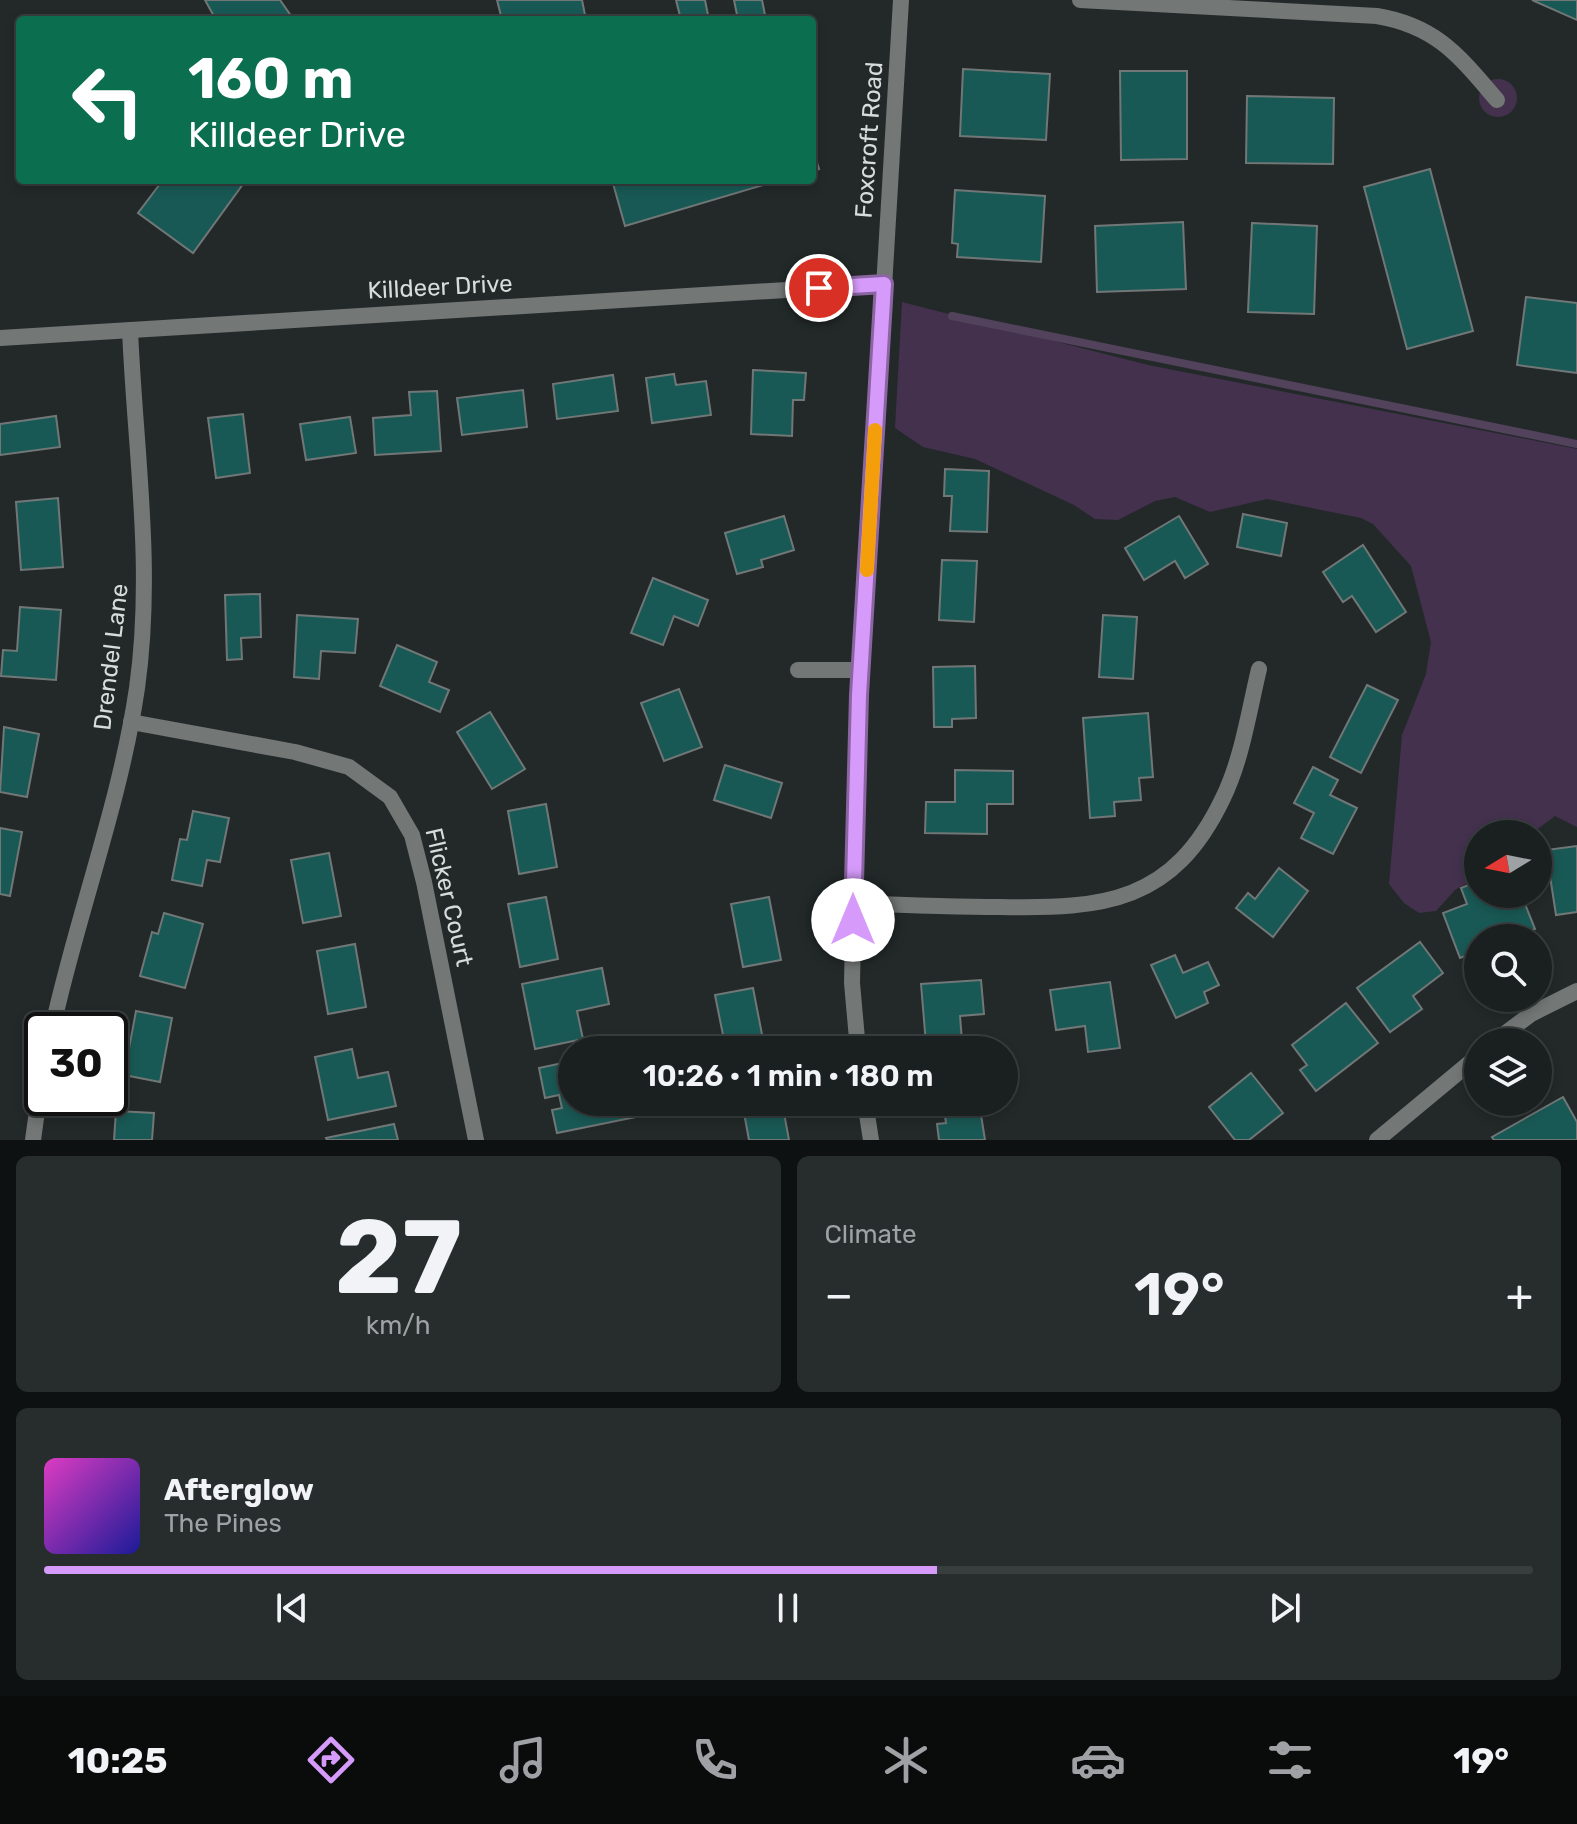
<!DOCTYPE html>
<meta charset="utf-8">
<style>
:root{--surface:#1a1f1f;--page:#272c2c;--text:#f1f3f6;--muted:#9fa2a4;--line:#383d3d;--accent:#d69bfa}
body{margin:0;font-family:Rubik,sans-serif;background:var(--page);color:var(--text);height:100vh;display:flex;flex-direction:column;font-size:30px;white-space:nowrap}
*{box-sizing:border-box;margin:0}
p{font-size:26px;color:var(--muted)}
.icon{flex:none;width:44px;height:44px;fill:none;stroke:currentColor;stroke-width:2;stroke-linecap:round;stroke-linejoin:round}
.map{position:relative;height:1140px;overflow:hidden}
.details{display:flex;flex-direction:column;gap:16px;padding:16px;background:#0e1111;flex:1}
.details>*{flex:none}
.guide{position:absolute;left:16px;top:16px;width:800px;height:168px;border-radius:8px;box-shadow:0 4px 12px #0003,0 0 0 2px var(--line);background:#0b6e4f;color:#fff;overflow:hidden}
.needle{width:52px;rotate:260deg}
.buttons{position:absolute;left:1464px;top:820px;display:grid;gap:16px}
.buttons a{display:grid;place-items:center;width:88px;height:88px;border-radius:50%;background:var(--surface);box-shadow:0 4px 12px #0003,0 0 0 2px var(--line);font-size:40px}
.speed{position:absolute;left:24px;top:1012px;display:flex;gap:16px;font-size:40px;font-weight:700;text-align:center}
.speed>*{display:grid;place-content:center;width:104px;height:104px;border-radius:50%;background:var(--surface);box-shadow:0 4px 12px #0003,0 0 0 2px var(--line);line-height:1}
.speed .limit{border:4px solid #111;border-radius:12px;background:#fff;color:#111}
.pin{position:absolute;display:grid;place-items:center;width:68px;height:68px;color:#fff;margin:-34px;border:4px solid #fff;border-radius:50%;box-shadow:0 2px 8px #0007}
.me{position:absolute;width:88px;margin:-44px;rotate:0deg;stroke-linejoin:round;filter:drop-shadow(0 0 6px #0008)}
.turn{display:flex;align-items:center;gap:28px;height:168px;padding:0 40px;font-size:36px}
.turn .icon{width:104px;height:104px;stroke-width:2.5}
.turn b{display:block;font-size:56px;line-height:68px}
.big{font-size:60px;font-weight:600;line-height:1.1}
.details .widget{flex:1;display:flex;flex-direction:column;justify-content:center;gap:12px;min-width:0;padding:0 28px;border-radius:12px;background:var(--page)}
.details .dial{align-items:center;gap:0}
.dial b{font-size:104px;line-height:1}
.song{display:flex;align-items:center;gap:24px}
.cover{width:96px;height:96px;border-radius:12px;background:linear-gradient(135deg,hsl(310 70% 55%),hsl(240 70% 35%))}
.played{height:8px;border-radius:4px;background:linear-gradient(90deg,var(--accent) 60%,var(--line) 60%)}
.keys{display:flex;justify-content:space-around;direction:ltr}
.heat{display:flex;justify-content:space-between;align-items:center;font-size:44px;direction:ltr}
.details .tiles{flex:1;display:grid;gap:16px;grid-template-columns:1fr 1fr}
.widget:last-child{grid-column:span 2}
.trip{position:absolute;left:558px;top:1036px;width:460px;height:80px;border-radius:40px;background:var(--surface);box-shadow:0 4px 12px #0003,0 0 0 2px var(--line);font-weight:600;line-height:80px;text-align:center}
.dock{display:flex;height:128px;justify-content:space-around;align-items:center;background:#0a0c0c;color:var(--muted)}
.dock .icon{width:56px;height:56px}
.dock .on{color:var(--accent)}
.dock b{font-size:36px;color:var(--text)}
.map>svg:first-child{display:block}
.green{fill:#43314e}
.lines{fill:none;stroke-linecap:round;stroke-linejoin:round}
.stream{stroke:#52425c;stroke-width:8}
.building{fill:#195955;stroke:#707776;stroke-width:2}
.minor{stroke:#737776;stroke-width:16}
.route-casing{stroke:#8b65a2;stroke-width:20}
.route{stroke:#d69bfa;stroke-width:14}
.slow{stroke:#f59e0b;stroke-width:14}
.labels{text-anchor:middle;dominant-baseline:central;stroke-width:6;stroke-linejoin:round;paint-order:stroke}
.street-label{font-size:24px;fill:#d7dbdb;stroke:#232929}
</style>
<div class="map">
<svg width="1577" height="1140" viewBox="0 0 1577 1140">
<rect width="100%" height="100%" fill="#232929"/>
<g class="green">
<circle cx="1498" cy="98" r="19"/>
<polygon points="902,302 1148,365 1577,449 1577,827 1555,816 1531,834 1478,834 1478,877 1455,890 1436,911 1419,913 1404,903 1389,884 1402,735 1426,674 1431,642 1411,566 1373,524 1361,518 1267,499 1210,512 1175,497 1155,501 1118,520 1095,519 1074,505 975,459 923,447 895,428"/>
</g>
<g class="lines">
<polyline class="stream" points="952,316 1577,444"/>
</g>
<g class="building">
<polygon points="205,0 280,0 294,20 216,20"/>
<polygon points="497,0 582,0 586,20 502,20"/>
<polygon points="676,0 705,0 709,20 681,20"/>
<polygon points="734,0 762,0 766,20 738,20"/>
<polygon points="1532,0 1577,0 1577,20"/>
<polygon points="963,69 1050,74 1046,140 960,136"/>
<polygon points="1120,71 1187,71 1187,159 1121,160"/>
<polygon points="1247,96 1334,98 1333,164 1246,163"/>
<polygon points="812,146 819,169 812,171"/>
<polygon points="1430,169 1473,331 1407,349 1364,187"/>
<polygon points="163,180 246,180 193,253 138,213"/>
<polygon points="612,180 660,181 780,180 625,226"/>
<polygon points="955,190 1045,196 1041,262 957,257 958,244 952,243"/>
<polygon points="1183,222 1186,289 1097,292 1095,226"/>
<polygon points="1252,223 1317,226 1314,314 1248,312"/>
<polygon points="1526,297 1577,303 1577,373 1517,365"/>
<polygon points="753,370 806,373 804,400 793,400 792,436 751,434"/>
<polygon points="674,374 676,385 706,381 711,415 652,423 646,378"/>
<polygon points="613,375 618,411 557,419 553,384"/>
<polygon points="523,390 527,427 462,435 457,398"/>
<polygon points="437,391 441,451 375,455 373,418 411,415 409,392"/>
<polygon points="243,414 250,473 216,478 208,418"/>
<polygon points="56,416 60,447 0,455 0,424"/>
<polygon points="350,417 356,453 306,460 300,424"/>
<polygon points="945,469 989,471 987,532 950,531 952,496 944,496"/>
<polygon points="58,498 63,567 21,570 16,502"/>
<polygon points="1243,514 1287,523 1281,556 1237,547"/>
<polygon points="784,516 794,550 761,560 763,567 737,574 725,533"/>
<polygon points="1179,516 1208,564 1185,578 1175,561 1144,580 1125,548"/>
<polygon points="1363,545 1406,612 1376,632 1352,596 1343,602 1323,572"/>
<polygon points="942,560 977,561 974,622 939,620"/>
<polygon points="653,578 708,600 698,626 674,616 663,645 631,633"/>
<polygon points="260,594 261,637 241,638 242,659 227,660 225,595"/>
<polygon points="20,607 61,610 56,680 1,676 3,650 17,651"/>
<polygon points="297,615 358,619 355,653 321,651 319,679 294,677"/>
<polygon points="1103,615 1137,617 1133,679 1099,677"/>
<polygon points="397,645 437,662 429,682 449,690 440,712 380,686"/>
<polygon points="975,666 976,718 952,719 952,727 934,727 933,667"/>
<polygon points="1367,685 1398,700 1361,773 1330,757"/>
<polygon points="679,689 702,747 664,761 641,703"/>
<polygon points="490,712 525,769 492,789 457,732"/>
<polygon points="1148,713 1153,777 1139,778 1141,800 1114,802 1115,816 1090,818 1083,718"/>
<polygon points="4,727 39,734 27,797 0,792"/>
<polygon points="725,765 782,783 771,818 714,800"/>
<polygon points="1313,767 1338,780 1330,795 1357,808 1333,854 1301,838 1314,813 1294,803"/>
<polygon points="955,770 1013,771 1013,804 987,804 987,834 925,833 926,802 955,802"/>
<polygon points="546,804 557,867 519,874 508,811"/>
<polygon points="193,811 229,818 220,862 207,860 202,886 172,880 180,839 187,840"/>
<polygon points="0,828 22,832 10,896 0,894"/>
<polygon points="1577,846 1577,912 1556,915 1546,850"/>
<polygon points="329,853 341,916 303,923 291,860"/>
<polygon points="1279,868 1308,891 1273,937 1236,908 1248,893 1255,899"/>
<polygon points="1478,881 1478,894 1485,896 1521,894 1535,929 1511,938 1478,938 1478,951 1460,958 1443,913 1467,904 1461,888"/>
<polygon points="546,897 558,959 520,967 508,904"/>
<polygon points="769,897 781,960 743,967 731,904"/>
<polygon points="164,913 203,924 185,988 140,976 152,932 158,934"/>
<polygon points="1420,942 1443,973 1413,996 1422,1009 1390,1032 1357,988"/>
<polygon points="355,944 366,1007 328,1014 317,951"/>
<polygon points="1175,955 1183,973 1208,962 1219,985 1204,992 1208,1003 1176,1018 1151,965"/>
<polygon points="602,968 609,1004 577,1011 583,1039 535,1049 522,984"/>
<polygon points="981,980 984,1014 960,1016 962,1041 926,1044 921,984"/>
<polygon points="1110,982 1120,1048 1088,1052 1085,1026 1056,1030 1050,990"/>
<polygon points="753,988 765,1050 726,1050 715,995"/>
<polygon points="1346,1003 1378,1043 1316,1091 1300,1070 1307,1065 1292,1045"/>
<polygon points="136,1011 172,1018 160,1082 124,1075"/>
<polygon points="352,1049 358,1078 388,1072 396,1106 328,1120 315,1057"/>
<polygon points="572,1061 572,1102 633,1102 636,1117 557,1133 552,1110 562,1108 559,1095 545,1098 539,1068"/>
<polygon points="1251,1073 1283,1113 1249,1140 1235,1140 1209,1107"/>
<polygon points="1563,1097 1577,1122 1577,1140 1494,1140 1492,1137"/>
<polygon points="742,1102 782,1102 789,1140 749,1140"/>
<polygon points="943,1102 979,1102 985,1140 939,1140 937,1124 946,1123"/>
<polygon points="116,1111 154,1113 152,1140 114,1140"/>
<polygon points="394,1124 398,1140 327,1140 326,1138"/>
</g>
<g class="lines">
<g class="minor">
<path d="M1080,0L1377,16C1437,26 1460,57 1497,100"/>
<polyline points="0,338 884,284"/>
<polyline points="798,670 860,670"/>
<polyline points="131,722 295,752 349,767 390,797 412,835 424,882 476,1140"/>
<path d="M853,903C902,905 951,907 1000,907C1104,909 1173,903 1223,798C1242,759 1249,711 1259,669"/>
<path d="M52,1030C77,915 120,804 137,688C154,568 135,449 130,330"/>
<polyline points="1494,1042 1531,1014 1577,991"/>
<polyline points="858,1050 852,983 857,744 901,0"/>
<polyline points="865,1102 871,1140"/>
<polyline points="33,1140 42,1075"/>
<polyline points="1377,1140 1478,1056"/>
</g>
</g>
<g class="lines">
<defs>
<polyline id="route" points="819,288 884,284 859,695 853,920"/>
</defs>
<use href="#route" class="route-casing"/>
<use href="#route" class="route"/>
<polyline class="slow" points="867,570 875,430"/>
</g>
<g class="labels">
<g class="street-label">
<text transform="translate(869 140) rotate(-86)">Foxcroft Road</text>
<text transform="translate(440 287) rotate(-3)">Killdeer Drive</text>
<text transform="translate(111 657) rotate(-83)">Drendel Lane</text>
<text transform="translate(449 897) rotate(77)">Flicker Court</text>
</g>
</g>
</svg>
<div class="buttons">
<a><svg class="needle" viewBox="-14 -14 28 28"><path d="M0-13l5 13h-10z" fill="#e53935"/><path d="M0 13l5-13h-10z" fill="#9fa2a4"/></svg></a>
<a><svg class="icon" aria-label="search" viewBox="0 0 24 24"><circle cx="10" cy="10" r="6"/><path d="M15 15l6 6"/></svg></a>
<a><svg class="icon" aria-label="layers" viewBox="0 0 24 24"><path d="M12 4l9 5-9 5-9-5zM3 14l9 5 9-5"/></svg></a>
</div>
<div class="speed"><div class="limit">30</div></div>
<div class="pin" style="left:819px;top:288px;background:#d93025"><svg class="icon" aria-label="arrive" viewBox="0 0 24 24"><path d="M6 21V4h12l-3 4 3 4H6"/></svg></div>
<svg class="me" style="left:853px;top:920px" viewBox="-20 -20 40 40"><circle r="19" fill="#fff"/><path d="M0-13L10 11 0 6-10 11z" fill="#d69bfa"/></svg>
<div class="trip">10:26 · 1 min · 180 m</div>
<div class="guide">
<div class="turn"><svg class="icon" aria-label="left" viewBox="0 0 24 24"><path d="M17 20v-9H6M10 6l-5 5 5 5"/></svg><div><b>160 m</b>Killdeer Drive</div></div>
</div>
</div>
<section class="details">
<div class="tiles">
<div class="widget dial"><b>27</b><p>km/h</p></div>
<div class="widget"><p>Climate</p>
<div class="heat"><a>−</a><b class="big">19°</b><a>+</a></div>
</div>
<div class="widget">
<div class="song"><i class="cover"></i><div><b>Afterglow</b><p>The Pines</p></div></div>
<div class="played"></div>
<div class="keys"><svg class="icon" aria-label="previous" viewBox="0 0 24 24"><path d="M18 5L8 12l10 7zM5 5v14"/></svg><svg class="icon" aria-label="pause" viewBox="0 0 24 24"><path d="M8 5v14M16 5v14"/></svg><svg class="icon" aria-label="next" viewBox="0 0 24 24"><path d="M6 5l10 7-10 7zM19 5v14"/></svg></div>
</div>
</div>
</section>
<nav class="dock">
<b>10:25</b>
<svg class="icon on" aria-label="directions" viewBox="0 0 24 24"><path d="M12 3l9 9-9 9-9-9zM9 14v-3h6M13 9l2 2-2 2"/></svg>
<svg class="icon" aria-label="music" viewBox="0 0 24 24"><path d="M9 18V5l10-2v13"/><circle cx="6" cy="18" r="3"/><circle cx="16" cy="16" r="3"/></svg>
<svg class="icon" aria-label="phone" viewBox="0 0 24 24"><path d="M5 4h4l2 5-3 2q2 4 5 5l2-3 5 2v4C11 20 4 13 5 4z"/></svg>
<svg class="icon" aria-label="climate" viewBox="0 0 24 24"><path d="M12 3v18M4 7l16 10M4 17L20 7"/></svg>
<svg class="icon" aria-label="car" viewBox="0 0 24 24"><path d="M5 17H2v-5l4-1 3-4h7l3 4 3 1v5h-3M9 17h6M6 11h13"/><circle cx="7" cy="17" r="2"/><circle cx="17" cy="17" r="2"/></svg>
<svg class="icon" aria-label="filters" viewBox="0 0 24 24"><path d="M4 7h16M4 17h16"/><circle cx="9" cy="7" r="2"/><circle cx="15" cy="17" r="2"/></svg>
<b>19°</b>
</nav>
